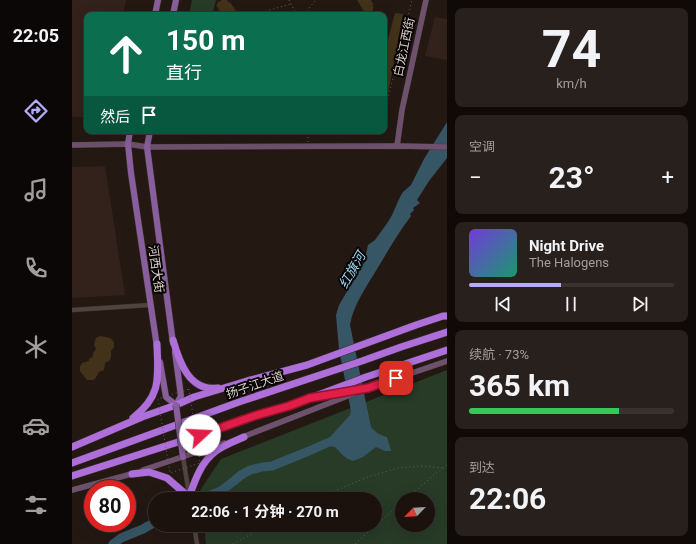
<!DOCTYPE html>
<html lang="zh">
<meta charset="utf-8">
<style>
:root{--surface:#1b120e;--page:#28201c;--text:#f1f3f6;--muted:#a09e9e;--line:#39322e;--accent:#b4acf9}
body{margin:0;font-family:Roboto,"Noto Sans SC",sans-serif;background:var(--page);color:var(--text);height:100vh;display:flex;flex-direction:column;font-size:15px;white-space:nowrap}
*{box-sizing:border-box;margin:0}
p{font-size:13px;color:var(--muted)}
.icon{flex:none;width:22px;height:22px;fill:none;stroke:currentColor;stroke-width:2;stroke-linecap:round;stroke-linejoin:round}
.map{position:relative;flex:1;overflow:hidden}
.sheet{display:flex;flex-direction:column;gap:8px;padding:8px;background:#0f0a08;width:249px}
.sheet>*{flex:none}
.banner{position:absolute;left:12px;top:12px;width:303px;height:122px;border-radius:8px;box-shadow:0 4px 16px #0002,0 0 0 1px var(--line);background:#0b6e4f;color:#fff;overflow:hidden}
.needle{width:26px;rotate:245deg}
.controls{position:absolute;left:323px;top:492px;display:grid;gap:8px}
.controls a{display:grid;place-items:center;width:40px;height:40px;border-radius:50%;background:var(--surface);box-shadow:0 4px 16px #0002,0 0 0 1px var(--line);font-size:20px}
.speed{position:absolute;left:12px;top:480px;display:flex;gap:8px;font-size:20px;font-weight:700;text-align:center}
.speed>*{display:grid;place-content:center;width:52px;height:52px;border-radius:50%;background:var(--surface);box-shadow:0 4px 16px #0002,0 0 0 1px var(--line);line-height:1}
.speed .limit{border:6px solid #d22;background:#fff;color:#111}
.pin{position:absolute;display:grid;place-items:center;width:34px;height:34px;color:#fff;margin:-17px;border-radius:8px;box-shadow:0 2px 6px #0006}
.me{position:absolute;width:44px;margin:-22px;rotate:70deg;stroke-linejoin:round;filter:drop-shadow(0 0 3px #0008)}
.turn{display:flex;align-items:center;gap:14px;height:84px;padding:0 16px;font-size:18px}
.turn .icon{width:52px;height:52px;stroke-width:2.5}
.turn b{display:block;font-size:28px;line-height:34px}
.then{display:flex;align-items:center;height:38px;padding:0 16px;background:#0003;gap:8px;font-size:15px}
.big{font-size:30px;font-weight:700;line-height:1.1}
.sheet .widget{flex:1;display:flex;flex-direction:column;justify-content:center;gap:6px;min-width:0;padding:0 14px;border-radius:8px;background:var(--page)}
.sheet .dial{align-items:center;gap:0}
.dial b{font-size:52px;line-height:1}
.song{display:flex;align-items:center;gap:12px}
.cover{width:48px;height:48px;border-radius:6px;background:linear-gradient(135deg,hsl(260 70% 55%),hsl(160 70% 35%))}
.played{height:4px;border-radius:2px;background:linear-gradient(90deg,var(--accent) 45%,var(--line) 45%)}
.keys{display:flex;justify-content:space-around;direction:ltr}
.heat{display:flex;justify-content:space-between;align-items:center;font-size:22px;direction:ltr}
.charge{height:6px;border-radius:3px;background:linear-gradient(90deg,#34c759 73%,var(--line) 0)}
.trip{position:absolute;left:76px;top:492px;width:234px;height:40px;border-radius:20px;background:var(--surface);box-shadow:0 4px 16px #0002,0 0 0 1px var(--line);font-weight:700;line-height:40px;text-align:center}
main{display:flex;flex:1;min-height:0}
.dock{display:flex;flex-direction:column;width:72px;justify-content:space-around;align-items:center;background:#0b0706;color:var(--muted)}
.dock .icon{width:28px;height:28px}
.dock .on{color:var(--accent)}
.dock b{font-size:18px;color:var(--text)}
.map>svg:first-child{display:block}
.commercial{fill:#32221b}
.green{fill:#273b27;fill-rule:evenodd}
.water{fill:#365665}
.lines{fill:none;stroke-linecap:round;stroke-linejoin:round}
.river{stroke:#365665;stroke-width:9}
.building{fill:#423219}
.street-casing{stroke:#3a312f;stroke-width:5}
.secondary-casing{stroke:#3a312f;stroke-width:6}
.primary-casing{stroke:#3a312f;stroke-width:7}
.highway-casing{stroke:#3a312f;stroke-width:8}
.path{stroke:#695e5a;stroke-width:1;stroke-dasharray:1 3;stroke-linecap:butt}
.street{stroke:#51443e;stroke-width:4}
.secondary{stroke:#6d516d;stroke-width:5.5}
.primary{stroke:#895e9c;stroke-width:6}
.highway{stroke:#ae6fda;stroke-width:7}
.primary-bridge-casing{stroke:#3a312f;stroke-width:7;stroke-linecap:butt}
.path-bridge{stroke:#695e5a;stroke-width:1;stroke-dasharray:1 3;stroke-linecap:butt}
.primary-bridge{stroke:#895e9c;stroke-width:6}
.route-casing{stroke:#92132f;stroke-width:10}
.route{stroke:#e11d48;stroke-width:7}
.labels{text-anchor:middle;dominant-baseline:central;stroke-width:4;stroke-linejoin:round;paint-order:stroke}
.street-label{font-size:12px;fill:#d9d1ce;stroke:#090504}
.water-label{font-size:13px;font-style:italic;fill:#9bd9f7;stroke:#090504}
</style>
<main>
<nav class="dock">
<b>22:05</b>
<svg class="icon on" aria-label="directions" viewBox="0 0 24 24"><path d="M12 3l9 9-9 9-9-9zM9 14v-3h6M13 9l2 2-2 2"/></svg>
<svg class="icon" aria-label="music" viewBox="0 0 24 24"><path d="M9 18V5l10-2v13"/><circle cx="6" cy="18" r="3"/><circle cx="16" cy="16" r="3"/></svg>
<svg class="icon" aria-label="phone" viewBox="0 0 24 24"><path d="M5 4h4l2 5-3 2q2 4 5 5l2-3 5 2v4C11 20 4 13 5 4z"/></svg>
<svg class="icon" aria-label="climate" viewBox="0 0 24 24"><path d="M12 3v18M4 7l16 10M4 17L20 7"/></svg>
<svg class="icon" aria-label="car" viewBox="0 0 24 24"><path d="M5 17H2v-5l4-1 3-4h7l3 4 3 1v5h-3M9 17h6M6 11h13"/><circle cx="7" cy="17" r="2"/><circle cx="17" cy="17" r="2"/></svg>
<svg class="icon" aria-label="filters" viewBox="0 0 24 24"><path d="M4 7h16M4 17h16"/><circle cx="9" cy="7" r="2"/><circle cx="15" cy="17" r="2"/></svg>
</nav>
<div class="map">
<svg width="375" height="544" viewBox="0 0 375 544">
<rect width="100%" height="100%" fill="#241813"/>
<g class="commercial">
<polygon points="0,0 54,0 51,15 15,15 15,117 0,117"/>
<polygon points="363,17 375,19 375,60 353,56"/>
<polygon points="33,166 53,295 0,298 0,167"/>
</g>
<g class="green">
<polygon points="120,0 144,0 140,15 117,15"/>
<path d="M375,370V544H134L132,525H303V499H128L127,492L149,459ZM330,499H356V525H330Z"/>
</g>
<path class="water" d="M375,122V158L357,181L345,200L348,203L341,208L342,210L338,214L339,216C326,233 316,251 305,269C295,286 281,305 278,325L299,427C304,433 308,435 315,437L319,451H313L304,447L291,457L281,461C272,458 270,454 263,447L255,446L244,450L243,445L258,437L278,415L279,411L267,349L264,315L267,305L292,263L296,245L303,240L316,222L320,215L328,197L331,192L339,185L352,159Z"/>
<g class="lines">
<g class="river">
<polyline points="128,499 149,491 162,481 169,475 178,470 190,467 200,466 237,451 255,443"/>
<polyline points="41,544 49,538 71,529 83,522"/>
</g>
</g>
<g class="building">
<polygon points="150,0 155,0 157,3 158,2 164,11 162,12 163,15 150,15 144,5 146,4 145,3"/>
<polygon points="285,0 299,0 302,5 300,5 302,8 301,8 301,10 296,13 295,12 293,13"/>
<polygon points="323,13 331,14 316,94 312,96 312,54"/>
<polygon points="28,336 38,338 42,342 42,347 39,351 39,356 38,360 33,363 32,370 27,372 23,379 21,380 15,380 8,371 8,367 10,363 17,361 17,359 21,356 21,353 24,349 22,344 24,338"/>
</g>
<g class="lines">
<defs>
<g id="street">
<polyline points="0,310 78,305"/>
<polyline points="111,457 117,494"/>
<polyline points="122,525 125,544"/>
</g>
<g id="secondary">
<polyline points="0,145 56,144 75,147 325,146 375,147"/>
<polyline points="325,146 330,110 354,0"/>
<polyline points="168,438 296,388 375,361"/>
<polyline points="71,470 152,443"/>
<polyline points="0,490 63,473"/>
</g>
<g id="primary">
<polyline points="83,15 86,0"/>
<polyline points="101,15 104,0"/>
<polyline points="58,131 56,144 59,173 85,347"/>
<polyline points="78,131 75,147 101,343"/>
<polyline points="88,362 94,397 104,405 109,396 103,352"/>
</g>
<g id="highway">
<path d="M101,340C107,361 117,392 146,388"/>
<polyline points="254,395 296,388"/>
<path d="M61,418C90,395 86,378 85,344"/>
<polyline points="0,447 70,417 104,405 122,397 175,381 235,365 344,325 371,316 375,316"/>
<polyline points="0,463 167,402 290,361 329,347 375,332"/>
<path d="M60,474L77,472L95,478L117,497C123,480 129,462 144,451C152,445 163,441 172,437"/>
<polyline points="0,476 128,435 182,416 217,406 294,377 375,350"/>
</g>
</defs>
<use href="#street" class="street-casing"/>
<use href="#secondary" class="secondary-casing"/>
<use href="#primary" class="primary-casing"/>
<use href="#highway" class="highway-casing"/>
<g class="path">
<polyline points="217,0 225,15"/>
<polyline points="196,15 194,11 219,4"/>
<polyline points="233,15 237,8 244,0"/>
<polyline points="312,115 340,0"/>
<polyline points="236,142 236,131"/>
<polyline points="243,499 296,477 326,468 350,466 371,468"/>
<polyline points="334,499 363,474 375,465"/>
<polyline points="161,544 196,525"/>
<polyline points="283,544 330,502"/>
</g>
<use href="#street" class="street"/>
<use href="#secondary" class="secondary"/>
<use href="#primary" class="primary"/>
<use href="#highway" class="highway"/>
<defs>
<polyline id="primary-bridge" points="104,405 111,457"/>
</defs>
<use href="#primary-bridge" class="primary-bridge-casing"/>
<polygon class="path-bridge" points="117,389 128,463 98,473 86,399"/>
<use href="#primary-bridge" class="primary-bridge"/>
</g>
<g class="lines">
<defs>
<polyline id="route" points="128,435 182,416 217,406 238,398 296,388 324,378"/>
</defs>
<use href="#route" class="route-casing"/>
<use href="#route" class="route"/>
</g>
<g class="labels">
<g class="street-label">
<text transform="translate(332 47) rotate(-78)">白龙江西街</text>
<text transform="translate(84 269) rotate(82)">河西大街</text>
<text transform="translate(183 385) rotate(-19)">扬子江大道</text>
</g>
<g class="water-label">
<text transform="translate(280 270) rotate(-60)">红旗河</text>
</g>
</g>
</svg>
<div class="controls">
<a><svg class="needle" viewBox="-14 -14 28 28"><path d="M0-13l5 13h-10z" fill="#e53935"/><path d="M0 13l5-13h-10z" fill="#a09e9e"/></svg></a>
</div>
<div class="speed"><div class="limit">80</div></div>
<div class="pin" style="left:324px;top:378px;background:#d93025"><svg class="icon" aria-label="arrive" viewBox="0 0 24 24"><path d="M6 21V4h12l-3 4 3 4H6"/></svg></div>
<svg class="me" style="left:128px;top:435px" viewBox="-20 -20 40 40"><circle r="19" fill="#fff"/><path d="M0-13L10 11 0 6-10 11z" fill="#e11d48"/></svg>
<div class="trip">22:06 · 1 分钟 · 270 m</div>
<div class="banner">
<div class="turn"><svg class="icon" aria-label="ahead" viewBox="0 0 24 24"><path d="M12 20V5M6 11l6-6 6 6"/></svg><div><b>150 m</b>直行</div></div>
<div class="then">然后<svg class="icon" aria-label="arrive" viewBox="0 0 24 24"><path d="M6 21V4h12l-3 4 3 4H6"/></svg></div>
</div>
</div>
<section class="sheet">
<div class="widget dial"><b>74</b><p>km/h</p></div>
<div class="widget"><p>空调</p>
<div class="heat"><a>−</a><b class="big">23°</b><a>+</a></div>
</div>
<div class="widget">
<div class="song"><i class="cover"></i><div><b>Night Drive</b><p>The Halogens</p></div></div>
<div class="played"></div>
<div class="keys"><svg class="icon" aria-label="previous" viewBox="0 0 24 24"><path d="M18 5L8 12l10 7zM5 5v14"/></svg><svg class="icon" aria-label="pause" viewBox="0 0 24 24"><path d="M8 5v14M16 5v14"/></svg><svg class="icon" aria-label="next" viewBox="0 0 24 24"><path d="M6 5l10 7-10 7zM19 5v14"/></svg></div>
</div>
<div class="widget"><p>续航 · 73%</p><b class="big">365 km</b><div class="charge"></div></div>
<div class="widget"><p>到达</p><b class="big">22:06</b></div>
</section>
</main>
